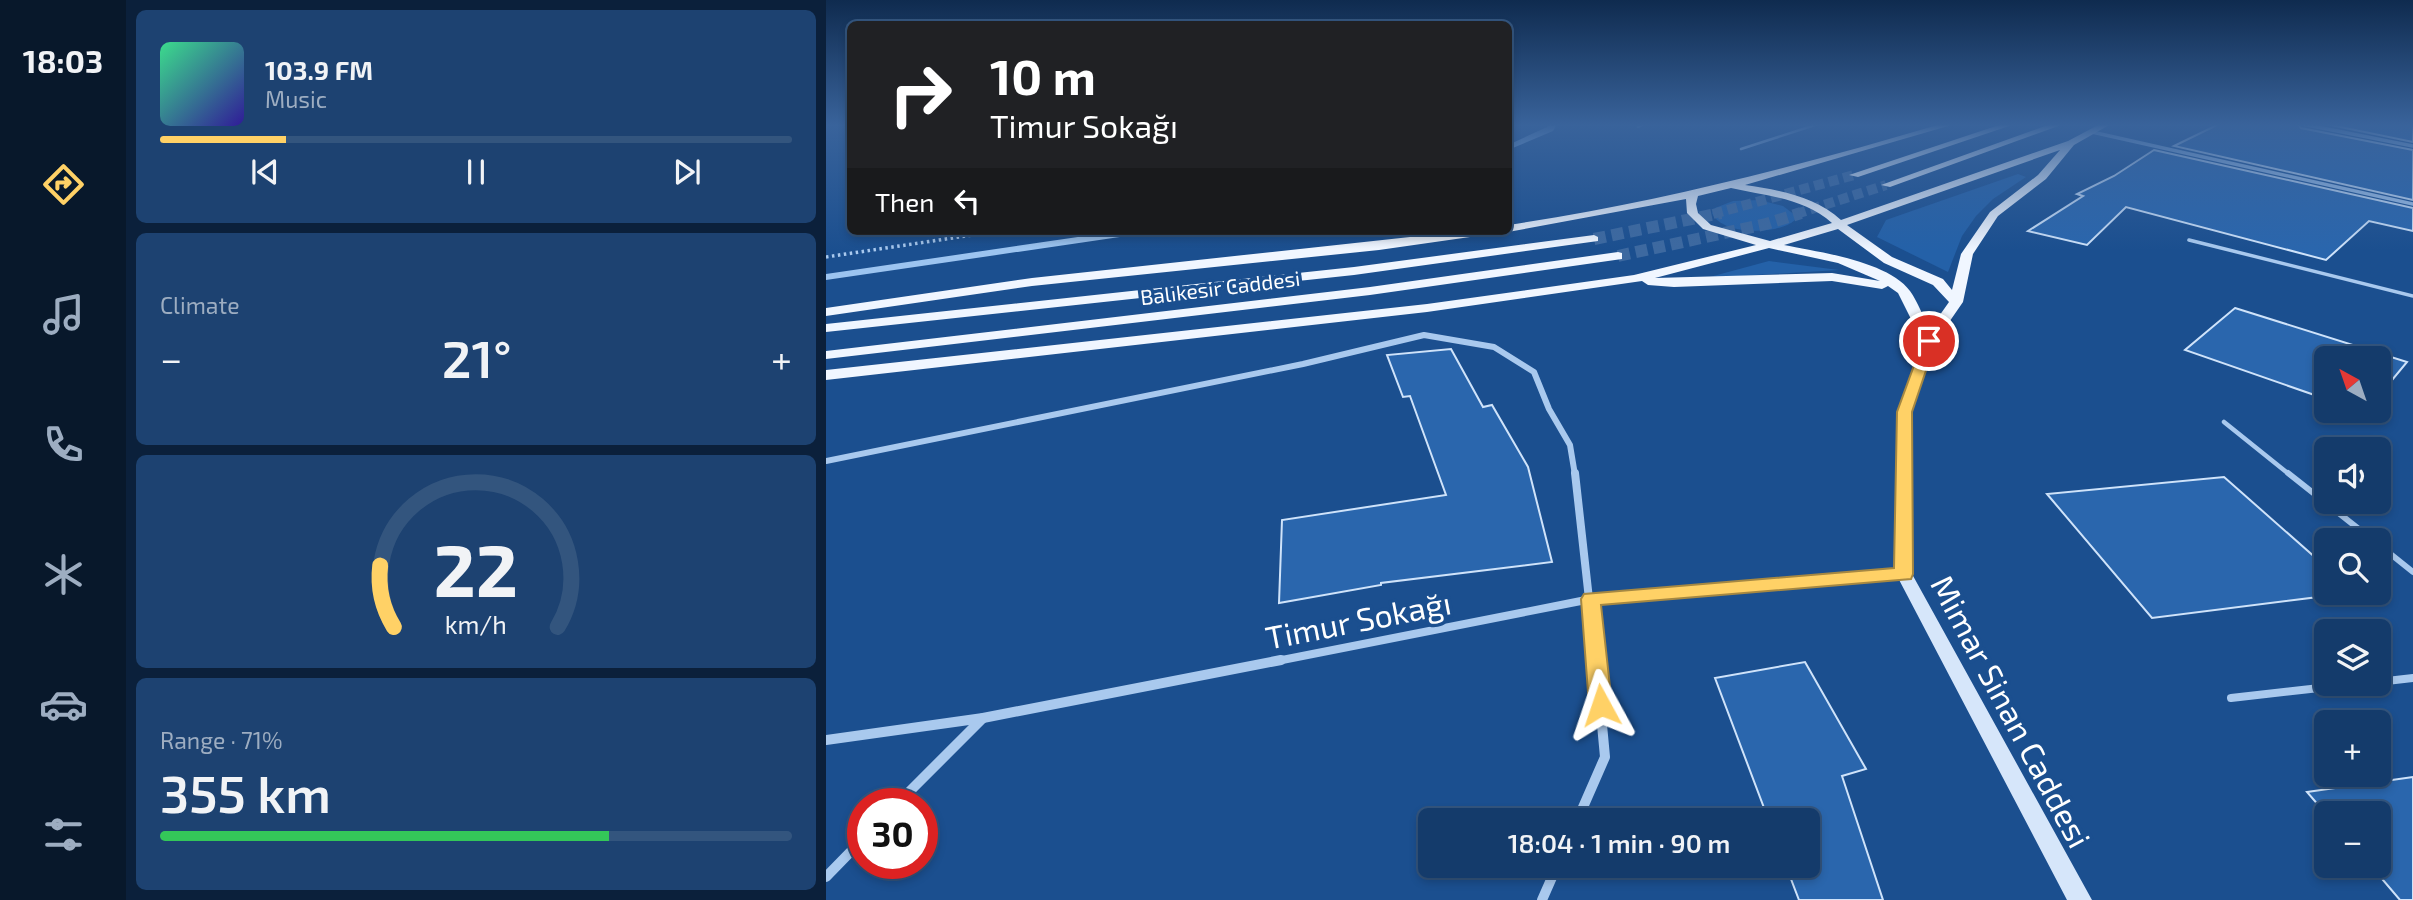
<!DOCTYPE html>
<meta charset="utf-8">
<style>
:root{--surface:#143b6b;--page:#1d4271;--text:#f1f3f6;--muted:#9dadc1;--line:#33557e;--accent:#ffd166}
body{margin:0;font-family:"Exo 2",sans-serif;background:var(--page);color:var(--text);height:100vh;display:flex;flex-direction:column;font-size:26px;white-space:nowrap}
*{box-sizing:border-box;margin:0}
p{font-size:23px;color:var(--muted)}
.icon{flex:none;width:38px;height:38px;fill:none;stroke:currentColor;stroke-width:2;stroke-linecap:round;stroke-linejoin:round}
.map{position:relative;flex:1;overflow:hidden}
.details{display:flex;flex-direction:column;gap:10px;padding:10px;background:#0b203b;width:700px}
.details>*{flex:none}
.top-card{position:absolute;left:21px;top:21px;width:665px;height:214px;border-radius:10px;box-shadow:0 4px 10px #0003,0 0 0 2px var(--line);background:#202124;color:#fff;overflow:hidden}
.needle{width:46px;rotate:320deg}
.fabs{position:absolute;left:1488px;top:346px;display:grid;gap:14px}
.fabs a{display:grid;place-items:center;width:77px;height:77px;border-radius:10px;background:var(--surface);box-shadow:0 4px 10px #0003,0 0 0 2px var(--line);font-size:35px}
.speed{position:absolute;left:21px;top:788px;display:flex;gap:14px;font-size:35px;font-weight:700;text-align:center}
.speed>*{display:grid;place-content:center;width:91px;height:91px;border-radius:50%;background:var(--surface);box-shadow:0 4px 10px #0003,0 0 0 2px var(--line);line-height:1}
.speed .limit{border:10px solid #d22;background:#fff;color:#111}
.pin{position:absolute;display:grid;place-items:center;width:60px;height:60px;color:#fff;margin:-30px;border:4px solid #fff;border-radius:50%;box-shadow:0 2px 7px #0007}
.me{position:absolute;width:77px;margin:-38px;rotate:355deg;stroke-linejoin:round;filter:drop-shadow(0 0 5px #0008)}
.turn{display:flex;align-items:center;gap:24px;height:147px;padding:0 28px;font-size:32px}
.turn .icon{width:91px;height:91px;stroke-width:2.5}
.turn b{display:block;font-size:49px;line-height:60px}
.then{display:flex;align-items:center;height:66px;padding:0 28px;background:#0003;gap:14px;font-size:26px}
.big{font-size:52px;font-weight:600;line-height:1.1}
.details .tile{flex:1;display:flex;flex-direction:column;justify-content:center;gap:10px;min-width:0;padding:0 24px;border-radius:10px;background:var(--page)}
.details .dial{align-items:center;gap:0}
.dial svg{height:182px;overflow:visible;fill:none;stroke:var(--line);stroke-width:7;stroke-linecap:round;text-anchor:middle}
.dial text{fill:var(--text);stroke:none}
.song{display:flex;align-items:center;gap:21px}
.cover{width:84px;height:84px;border-radius:10px;background:linear-gradient(135deg,hsl(150 70% 55%),hsl(250 70% 35%))}
.played{height:7px;border-radius:4px;background:linear-gradient(90deg,var(--accent) 20%,var(--line) 20%)}
.keys{display:flex;justify-content:space-around;direction:ltr}
.heat{display:flex;justify-content:space-between;align-items:center;font-size:38px;direction:ltr}
.charge{height:10px;border-radius:5px;background:linear-gradient(90deg,#34c759 71%,var(--line) 0)}
.trip{position:absolute;left:592px;top:808px;width:402px;height:70px;border-radius:10px;background:var(--surface);box-shadow:0 4px 10px #0003,0 0 0 2px var(--line);font-weight:600;line-height:70px;text-align:center}
main{display:flex;flex:1;min-height:0}
.tabs{display:flex;flex-direction:column;width:126px;justify-content:space-around;align-items:center;background:#08182b;color:var(--muted)}
.tabs .icon{width:49px;height:49px}
.tabs .on{color:var(--accent)}
.tabs b{font-size:32px;color:var(--text)}
.map>svg:first-child{display:block}
.green{fill:#2461a8}
.lines{fill:none;stroke-linecap:round;stroke-linejoin:round}
.stream{fill:#9cc4f0;fill-rule:evenodd}
.building{fill:#2a66ad;stroke:#cfe3fa;stroke-width:2}
.primary-tunnel-far1{stroke:#3d69a0;stroke-width:10;stroke-dasharray:10 5;stroke-linecap:butt}
.primary-tunnel{stroke:#3d69a0;stroke-width:12;stroke-dasharray:12 6;stroke-linecap:butt}
.path{stroke:#a9c9ee;stroke-width:3.5;stroke-dasharray:2.5 3.5;stroke-linecap:butt}
.service-far4{stroke:#a9c9ee;stroke-width:2.5}
.service-far3{stroke:#a9c9ee;stroke-width:3.5}
.service-far2{stroke:#a9c9ee;stroke-width:4.5}
.service-far1{stroke:#a9c9ee;stroke-width:6}
.service{stroke:#a9c9ee;stroke-width:8}
.minor-far3{stroke:#a9c9ee;stroke-width:3.5}
.minor-far2{stroke:#a9c9ee;stroke-width:6}
.minor-far1{stroke:#a9c9ee;stroke-width:8}
.minor{stroke:#a9c9ee;stroke-width:10}
.secondary{fill:#d6e6fa;fill-rule:evenodd}
.primary{fill:#f0f6ff;fill-rule:evenodd}
.route{fill:#ffd166;stroke:#a68842;stroke-width:2}
.labels{text-anchor:middle;dominant-baseline:central;stroke-width:7;stroke-linejoin:round;paint-order:stroke}
.far-street-label{font-size:21px;fill:#fff;stroke:#1b4f8f}
.near-street-label{font-size:32px;fill:#fff;stroke:#1b4f8f}
</style>
<main>
<nav class="tabs">
<b>18:03</b>
<svg class="icon on" aria-label="directions" viewBox="0 0 24 24"><path d="M12 3l9 9-9 9-9-9zM9 14v-3h6M13 9l2 2-2 2"/></svg>
<svg class="icon" aria-label="music" viewBox="0 0 24 24"><path d="M9 18V5l10-2v13"/><circle cx="6" cy="18" r="3"/><circle cx="16" cy="16" r="3"/></svg>
<svg class="icon" aria-label="phone" viewBox="0 0 24 24"><path d="M5 4h4l2 5-3 2q2 4 5 5l2-3 5 2v4C11 20 4 13 5 4z"/></svg>
<svg class="icon" aria-label="climate" viewBox="0 0 24 24"><path d="M12 3v18M4 7l16 10M4 17L20 7"/></svg>
<svg class="icon" aria-label="car" viewBox="0 0 24 24"><path d="M5 17H2v-5l4-1 3-4h7l3 4 3 1v5h-3M9 17h6M6 11h13"/><circle cx="7" cy="17" r="2"/><circle cx="17" cy="17" r="2"/></svg>
<svg class="icon" aria-label="filters" viewBox="0 0 24 24"><path d="M4 7h16M4 17h16"/><circle cx="9" cy="7" r="2"/><circle cx="15" cy="17" r="2"/></svg>
</nav>
<section class="details">
<div class="tile">
<div class="song"><i class="cover"></i><div><b>103.9 FM</b><p>Music</p></div></div>
<div class="played"></div>
<div class="keys"><svg class="icon" aria-label="previous" viewBox="0 0 24 24"><path d="M18 5L8 12l10 7zM5 5v14"/></svg><svg class="icon" aria-label="pause" viewBox="0 0 24 24"><path d="M8 5v14M16 5v14"/></svg><svg class="icon" aria-label="next" viewBox="0 0 24 24"><path d="M6 5l10 7-10 7zM19 5v14"/></svg></div>
</div>
<div class="tile"><p>Climate</p>
<div class="heat"><a>−</a><b class="big">21°</b><a>+</a></div>
</div>
<div class="tile dial"><svg viewBox="0 0 100 80">
<path d="M14 69A42 42 0 1 1 86 69"/>
<path d="M14 69A42 42 0 0 1 8 42" stroke="#ffd166"/>
<text x="50" y="56" font-size="32" font-weight="700">22</text>
<text x="50" y="72" font-size="11">km/h</text>
</svg></div>
<div class="tile"><p>Range · 71%</p><b class="big">355 km</b><div class="charge"></div></div>
</section>
<div class="map">
<svg width="1587" height="900" viewBox="0 0 1587 900">
<rect width="100%" height="100%" fill="#1b4f8f"/>
<g class="green">
<polygon points="1192,174 1200,177 1167,199 1150,216 1136,236 1122,272 1051,237 1060,220"/>
<path d="M933,200L957,206L969,215V220C953,235 896,236 886,213L889,208L907,201Z"/>
<polygon points="943,261 1013,270 880,278"/>
</g>
<g class="lines">
<g class="stream">
<polygon points="723,124 731,124 727,131 682,150 682,145 721,127"/>
<polygon points="293,231 319,231 314,234 0,280 0,274"/>
</g>
</g>
<g class="building">
<polygon points="1393,124 1472,124 1475,128 1587,150 1587,200 1348,146"/>
<polygon points="1500,124 1587,124 1587,142"/>
<polygon points="1328,150 1587,208 1587,231 1543,221 1500,260 1300,207 1261,245 1202,231 1257,196 1251,194 1288,176"/>
<polygon points="1409,308 1581,362 1552,397 1552,359 1500,359 1500,399 1359,350"/>
<polygon points="625,349 657,407 666,405 702,467 726,562 555,583 555,585 453,603 456,520 620,495 584,396 577,397 561,355"/>
<polygon points="1398,477 1500,567 1500,596 1326,618 1221,494"/>
<polygon points="979,662 1040,769 1016,776 1057,900 973,900 960,866 982,866 982,821 943,821 889,678"/>
<polygon points="1587,777 1587,900 1574,900 1545,866 1552,866 1552,814 1500,814 1481,792"/>
</g>
<g class="lines">
<g class="primary-tunnel-far1">
<polyline points="887,214 1028,175"/>
<polyline points="970,214 1060,185"/>
</g>
<g class="primary-tunnel">
<polyline points="768,239 895,213"/>
<polyline points="792,256 940,224 975,213"/>
</g>
<polyline class="path" points="0,257 173,231"/>
<g class="service-far4">
<polyline points="812,127 818,124"/>
<polyline points="915,149 992,124"/>
</g>
<polyline class="service-far3" points="1363,240 1587,296"/>
<polyline class="service-far2" points="1398,422 1464,475"/>
<g class="service-far1">
<polyline points="1462,473 1548,541"/>
<polyline points="1552,544 1587,572"/>
</g>
<g class="service">
<polyline points="1552,682 1587,678"/>
<polyline points="1405,698 1529,684"/>
</g>
<g class="minor-far3">
<polyline points="1476,124 1587,146"/>
<polyline points="1266,132 1587,204"/>
</g>
<polyline class="minor-far2" points="0,461 477,364 598,335 668,347 708,372 723,409 744,445 749,475"/>
<g class="minor-far1">
<polyline points="749,473 770,662"/>
<polyline points="446,662 765,599 1077,574"/>
</g>
<g class="minor">
<polyline points="0,740 157,718 455,660"/>
<polyline points="72,803 157,718"/>
<polyline points="751,821 779,757 770,660"/>
<polyline points="0,877 37,839"/>
<polyline points="716,900 731,866"/>
</g>
<polygon class="secondary" points="1103,338 1109,341 1086,412 1086,574 1266,900 1241,900 1070,574 1072,412 1097,341"/>
<g class="primary">
<path d="M1115,124H1129L919,185C953,190 989,196 1015,220L1242,141L1274,124H1285L1248,145L1220,179L1172,216L1147,254L1137,302L1108,344L1103,345L1096,341L1072,293L1062,286L1056,289L1006,281L848,287L822,285L816,281L601,312L0,380V370L601,304L808,275L930,245L877,229L861,213L860,199L682,232L678,231H682V225C830,203 973,166 1115,124ZM1234,150L1212,175L1164,212L1135,254L1126,290L1117,279L1066,257L1021,225ZM905,188C940,196 978,198 1006,223L944,241L885,225L872,213L870,204L872,196ZM1012,229L1058,263L1107,285L1123,302L1104,329C1097,317 1092,302 1084,291C1062,261 992,252 958,245ZM943,248L1012,263L1054,281L1006,273L829,278Z"/>
<polygon points="1176,124 1189,124 1032,177 1023,175"/>
<polygon points="1225,124 1238,124 1064,187 1055,185"/>
<polygon points="639,231 671,231 665,234 553,250 206,286 0,316 0,308 206,278"/>
<polygon points="768,235 772,237 772,241 528,275 0,332 0,324 528,267"/>
<polygon points="792,252 796,253 796,259 544,295 0,359 0,351 544,287"/>
</g>
</g>
<linearGradient id="sky" x2="0" y2="1"><stop stop-color="#0f2b4f"/><stop offset="0.5" stop-color="#39639b"/><stop offset="1" stop-color="#39639b" stop-opacity="0"/></linearGradient>
<rect width="1587" height="250" fill="url(#sky)"/>
<polygon class="route" points="1103,337 1110,341 1086,412 1087,574 1085,579 775,605 786,705 782,711 775,714 767,711 763,705 755,599 758,594 1068,568 1071,412 1097,341"/>
<g class="labels">
<g class="far-street-label">
<text transform="translate(394 287) rotate(-7)">Balıkesir Caddesi</text>
</g>
<g class="near-street-label">
<text transform="translate(532 619) rotate(-11)">Timur Sokağı</text>
<text transform="translate(1186 711) rotate(62)">Mimar Sinan Caddesi</text>
</g>
</g>
</svg>
<div class="fabs">
<a><svg class="needle" viewBox="-14 -14 28 28"><path d="M0-13l5 13h-10z" fill="#e53935"/><path d="M0 13l5-13h-10z" fill="#9dadc1"/></svg></a>
<a><svg class="icon" aria-label="sound" viewBox="0 0 24 24"><path d="M4 9h4l5-4v14l-5-4H4zM17 9q2 3 0 6"/></svg></a>
<a><svg class="icon" aria-label="search" viewBox="0 0 24 24"><circle cx="10" cy="10" r="6"/><path d="M15 15l6 6"/></svg></a>
<a><svg class="icon" aria-label="layers" viewBox="0 0 24 24"><path d="M12 4l9 5-9 5-9-5zM3 14l9 5 9-5"/></svg></a>
<a>+</a>
<a>−</a>
</div>
<div class="speed"><div class="limit">30</div></div>
<div class="pin" style="left:1103px;top:341px;background:#d93025"><svg class="icon" aria-label="arrive" viewBox="0 0 24 24"><path d="M6 21V4h12l-3 4 3 4H6"/></svg></div>
<svg class="me" style="left:775px;top:705px" viewBox="-20 -20 40 40"><path d="M0-17L14 15 0 8-14 15z" fill="#ffd166" stroke="#fff" stroke-width="4"/></svg>
<div class="trip">18:04 · 1 min · 90 m</div>
<div class="top-card">
<div class="turn"><svg class="icon" aria-label="right" viewBox="0 0 24 24"><path d="M7 20v-9h11M14 6l5 5-5 5"/></svg><div><b>10 m</b>Timur Sokağı</div></div>
<div class="then">Then<svg class="icon" aria-label="left" viewBox="0 0 24 24"><path d="M17 20v-9H6M10 6l-5 5 5 5"/></svg></div>
</div>
</div>
</main>
